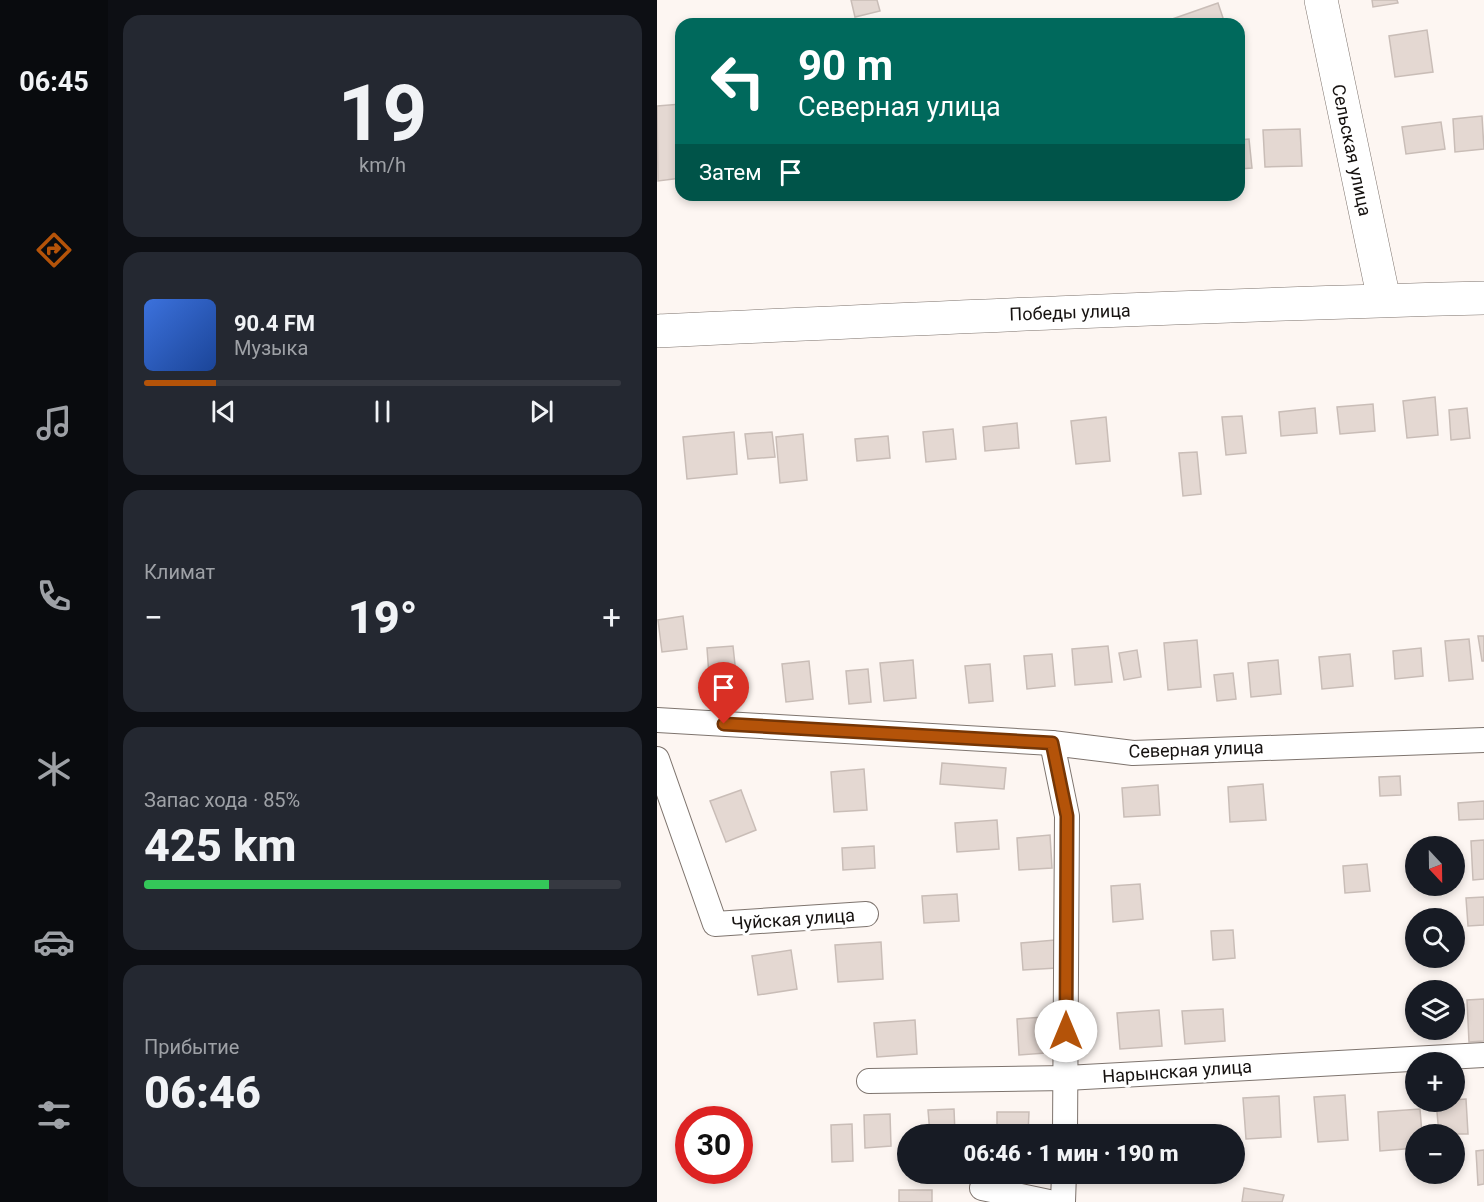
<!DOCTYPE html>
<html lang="ru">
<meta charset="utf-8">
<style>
:root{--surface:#171b24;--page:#242831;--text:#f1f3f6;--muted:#9ea1a6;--line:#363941;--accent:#b45309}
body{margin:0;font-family:Roboto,sans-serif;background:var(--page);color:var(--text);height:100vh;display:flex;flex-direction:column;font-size:22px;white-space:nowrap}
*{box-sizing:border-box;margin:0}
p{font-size:20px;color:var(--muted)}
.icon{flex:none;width:33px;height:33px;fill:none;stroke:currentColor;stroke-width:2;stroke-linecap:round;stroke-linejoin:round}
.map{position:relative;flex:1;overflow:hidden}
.details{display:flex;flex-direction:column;gap:15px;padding:15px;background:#0d0f14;width:549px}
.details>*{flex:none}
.guide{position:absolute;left:18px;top:18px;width:570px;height:183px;border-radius:18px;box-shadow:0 3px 9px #0003;background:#00695c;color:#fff;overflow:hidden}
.needle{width:39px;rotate:158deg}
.buttons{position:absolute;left:748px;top:836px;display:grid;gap:12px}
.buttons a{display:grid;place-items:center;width:60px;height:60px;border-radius:50%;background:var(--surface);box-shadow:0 3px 9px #0003;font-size:30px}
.speed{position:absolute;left:18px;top:1106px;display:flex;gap:12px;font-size:30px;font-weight:700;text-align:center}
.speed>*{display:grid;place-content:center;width:78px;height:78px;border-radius:50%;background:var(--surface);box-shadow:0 3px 9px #0003;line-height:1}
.speed .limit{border:9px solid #d22;background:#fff;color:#111}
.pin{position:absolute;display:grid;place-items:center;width:51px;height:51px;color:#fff;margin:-62px -26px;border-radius:50% 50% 50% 0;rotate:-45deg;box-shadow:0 0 6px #0007}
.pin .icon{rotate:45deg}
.me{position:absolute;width:66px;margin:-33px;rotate:0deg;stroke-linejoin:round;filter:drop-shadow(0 0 4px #0008)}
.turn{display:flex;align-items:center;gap:21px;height:126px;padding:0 24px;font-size:27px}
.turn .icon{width:78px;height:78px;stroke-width:2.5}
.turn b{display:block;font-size:42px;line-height:51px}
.then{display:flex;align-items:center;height:57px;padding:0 24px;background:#0003;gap:12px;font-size:22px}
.big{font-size:45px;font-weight:800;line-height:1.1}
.details .tile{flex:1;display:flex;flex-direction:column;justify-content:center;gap:9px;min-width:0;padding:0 21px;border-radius:18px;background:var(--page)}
.details .dial{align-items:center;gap:0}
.dial b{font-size:78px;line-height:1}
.song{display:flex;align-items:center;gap:18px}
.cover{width:72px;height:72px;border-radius:9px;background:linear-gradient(135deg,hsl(220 70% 55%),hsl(220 70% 35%))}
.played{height:6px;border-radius:3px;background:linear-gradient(90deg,var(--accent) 15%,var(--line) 15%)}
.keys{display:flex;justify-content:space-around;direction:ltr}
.heat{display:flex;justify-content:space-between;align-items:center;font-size:33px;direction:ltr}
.charge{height:9px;border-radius:4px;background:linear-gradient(90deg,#34c759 85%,var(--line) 0)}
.trip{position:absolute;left:240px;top:1124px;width:348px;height:60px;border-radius:30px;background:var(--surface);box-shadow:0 3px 9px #0003;font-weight:800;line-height:60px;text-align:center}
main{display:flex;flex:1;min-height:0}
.dock{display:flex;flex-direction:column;width:108px;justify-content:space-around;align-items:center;background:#090b0e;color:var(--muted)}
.dock .icon{width:42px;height:42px}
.dock .current{color:var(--accent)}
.dock b{font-size:27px;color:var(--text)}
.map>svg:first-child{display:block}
.building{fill:#e4d8d2;stroke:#c9bdb7;stroke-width:1.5}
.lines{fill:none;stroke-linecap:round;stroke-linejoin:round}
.street-casing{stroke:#7e746e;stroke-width:26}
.secondary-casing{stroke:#7e746e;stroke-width:34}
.primary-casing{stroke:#7e746e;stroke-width:34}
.street{stroke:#fff;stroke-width:24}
.secondary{stroke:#fff;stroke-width:33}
.primary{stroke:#fff;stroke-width:33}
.route-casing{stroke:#753606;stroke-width:15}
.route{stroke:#b45309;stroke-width:10}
.labels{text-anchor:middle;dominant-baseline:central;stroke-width:6;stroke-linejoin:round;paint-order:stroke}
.street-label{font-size:18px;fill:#161210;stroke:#fff}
</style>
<main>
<nav class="dock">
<b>06:45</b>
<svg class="icon current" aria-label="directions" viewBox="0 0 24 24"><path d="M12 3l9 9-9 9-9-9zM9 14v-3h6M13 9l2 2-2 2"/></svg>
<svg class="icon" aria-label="music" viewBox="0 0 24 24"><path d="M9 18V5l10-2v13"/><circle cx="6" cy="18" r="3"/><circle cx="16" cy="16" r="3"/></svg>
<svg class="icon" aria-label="phone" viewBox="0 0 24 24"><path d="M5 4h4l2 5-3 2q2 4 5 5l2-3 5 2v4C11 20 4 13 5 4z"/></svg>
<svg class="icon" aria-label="climate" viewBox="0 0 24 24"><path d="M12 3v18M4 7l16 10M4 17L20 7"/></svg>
<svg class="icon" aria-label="car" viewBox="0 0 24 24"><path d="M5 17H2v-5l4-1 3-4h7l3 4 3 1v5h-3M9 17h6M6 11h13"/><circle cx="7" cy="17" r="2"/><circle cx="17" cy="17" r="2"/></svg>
<svg class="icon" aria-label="filters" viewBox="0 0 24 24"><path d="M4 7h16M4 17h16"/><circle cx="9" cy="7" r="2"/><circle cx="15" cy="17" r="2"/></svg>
</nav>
<section class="details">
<div class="tile dial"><b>19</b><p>km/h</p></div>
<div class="tile">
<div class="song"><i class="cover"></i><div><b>90.4 FM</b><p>Музыка</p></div></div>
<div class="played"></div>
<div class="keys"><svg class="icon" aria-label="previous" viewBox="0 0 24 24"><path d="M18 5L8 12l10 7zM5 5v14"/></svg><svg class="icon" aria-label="pause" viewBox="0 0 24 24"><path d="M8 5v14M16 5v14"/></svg><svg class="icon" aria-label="next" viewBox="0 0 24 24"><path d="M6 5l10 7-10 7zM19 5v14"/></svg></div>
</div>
<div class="tile"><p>Климат</p>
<div class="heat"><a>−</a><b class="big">19°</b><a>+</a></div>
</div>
<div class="tile"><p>Запас хода · 85%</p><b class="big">425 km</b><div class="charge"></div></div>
<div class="tile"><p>Прибытие</p><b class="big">06:46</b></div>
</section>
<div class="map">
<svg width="827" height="1202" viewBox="0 0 827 1202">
<rect width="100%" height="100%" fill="#fdf6f2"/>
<g class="building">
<polygon points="194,0 220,0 223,11 198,17"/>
<polygon points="715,0 740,0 741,3 716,7"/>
<polygon points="561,3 568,24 501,24"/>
<polygon points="770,30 776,72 738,77 732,36"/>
<polygon points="24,104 24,178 1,181 0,106"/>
<polygon points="825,116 827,149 798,152 796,119"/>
<polygon points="784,122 788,149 749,154 745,127"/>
<polygon points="643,129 645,166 608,167 606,130"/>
<polygon points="592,139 595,168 582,169 582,140"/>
<polygon points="778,397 781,435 750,438 746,401"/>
<polygon points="716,404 718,431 683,434 680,407"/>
<polygon points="658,408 660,433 624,436 622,412"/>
<polygon points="810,408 813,438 794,440 792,410"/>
<polygon points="585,416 589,453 569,455 565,417"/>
<polygon points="449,417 453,461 419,464 414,421"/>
<polygon points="360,423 362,448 328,451 326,427"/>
<polygon points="296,429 299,459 269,462 266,432"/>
<polygon points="77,432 80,474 30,479 26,437"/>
<polygon points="115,432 118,457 91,459 88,434"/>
<polygon points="146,434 150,480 123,483 119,437"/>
<polygon points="231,436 233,458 200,461 198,439"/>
<polygon points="540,452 544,494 526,496 522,453"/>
<polygon points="26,616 30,649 5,652 1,620"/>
<polygon points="821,636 827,636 827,661 825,661"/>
<polygon points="812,639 816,679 792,681 788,641"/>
<polygon points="540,640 544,687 511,690 507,643"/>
<polygon points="76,646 79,674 52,676 50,648"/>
<polygon points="451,646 455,682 418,685 415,649"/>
<polygon points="764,648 766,676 738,679 736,651"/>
<polygon points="480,650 484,677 467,680 462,653"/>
<polygon points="395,654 398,686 370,689 367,656"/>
<polygon points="693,654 696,686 665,689 662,657"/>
<polygon points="256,660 259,698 227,701 223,663"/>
<polygon points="621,660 624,694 594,697 591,663"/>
<polygon points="152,661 156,699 129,702 125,664"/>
<polygon points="333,664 336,701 312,703 308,666"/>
<polygon points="211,669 214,702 192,704 189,671"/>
<polygon points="576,673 579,699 560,701 557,675"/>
<polygon points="285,763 349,768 347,789 283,784"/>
<polygon points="207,769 210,810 177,812 174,772"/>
<polygon points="743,776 744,795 723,796 722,777"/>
<polygon points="606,784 609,820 573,822 571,787"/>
<polygon points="501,785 503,815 467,817 465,788"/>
<polygon points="84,790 99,830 69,842 53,801"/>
<polygon points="827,801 827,819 802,820 801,803"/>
<polygon points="340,820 342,849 300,852 298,823"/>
<polygon points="393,835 395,868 362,870 360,838"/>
<polygon points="827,840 827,879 816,880 814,841"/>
<polygon points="217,846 218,868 186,870 185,848"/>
<polygon points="710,864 713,891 688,893 686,866"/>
<polygon points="483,884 486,919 456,922 454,886"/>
<polygon points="300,894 302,921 267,923 265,896"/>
<polygon points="827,897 827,925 811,926 809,898"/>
<polygon points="576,930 578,958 556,960 554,931"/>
<polygon points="398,940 400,968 366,970 364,943"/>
<polygon points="224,942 226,979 181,982 178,945"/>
<polygon points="134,950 140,989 101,995 95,956"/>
<polygon points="827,999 827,1041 812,1042 810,1000"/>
<polygon points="566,1009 568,1041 528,1044 525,1011"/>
<polygon points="502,1010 505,1046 463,1049 460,1013"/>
<polygon points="399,1016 402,1052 362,1055 360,1019"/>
<polygon points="258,1020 260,1054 220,1057 217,1023"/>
<polygon points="688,1095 691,1140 661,1142 657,1097"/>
<polygon points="622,1096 624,1137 589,1139 586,1098"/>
<polygon points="809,1099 811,1134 782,1134 779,1101"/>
<polygon points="297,1109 298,1134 273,1134 271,1110"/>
<polygon points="763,1109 765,1134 759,1134 759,1148 723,1151 721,1112"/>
<polygon points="340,1112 372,1112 371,1134 340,1134"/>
<polygon points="233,1114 234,1146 208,1148 207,1115"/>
<polygon points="195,1124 196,1161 175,1162 174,1125"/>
<polygon points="827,1150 827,1184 821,1185 819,1151"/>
<polygon points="587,1188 627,1195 625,1202 585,1202"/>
<rect x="242" y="1190" width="33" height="12"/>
</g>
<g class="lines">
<defs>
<g id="street">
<polyline points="0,720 395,743 476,753 827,740"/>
<polyline points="395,743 410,816 408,1134"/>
<polyline points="0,759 58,924 209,914"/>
<polyline points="212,1081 409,1078 827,1055"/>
<polyline points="325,1188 392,1202"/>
<polyline points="406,1202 407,1173"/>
</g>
<polyline id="secondary" points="664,0 727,300"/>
<path id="primary" d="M0,331C276,318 551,305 827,298"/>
</defs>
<use href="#street" class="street-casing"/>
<use href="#secondary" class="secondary-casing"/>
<use href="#primary" class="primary-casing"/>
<use href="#street" class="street"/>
<use href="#secondary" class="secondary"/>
<use href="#primary" class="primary"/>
</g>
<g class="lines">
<defs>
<polyline id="route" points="67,724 395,743 410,816 409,1031"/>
</defs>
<use href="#route" class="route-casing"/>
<use href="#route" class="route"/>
</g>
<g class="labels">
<g class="street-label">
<text transform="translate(695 150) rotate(78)">Сельская улица</text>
<text transform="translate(413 312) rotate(-2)">Победы улица</text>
<text transform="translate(539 749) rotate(-2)">Северная улица</text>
<text transform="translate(136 919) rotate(-4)">Чуйская улица</text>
<text transform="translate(520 1071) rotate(-4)">Нарынская улица</text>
</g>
</g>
</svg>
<div class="buttons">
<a><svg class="needle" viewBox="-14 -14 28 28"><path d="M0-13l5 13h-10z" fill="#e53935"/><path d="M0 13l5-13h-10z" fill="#9ea1a6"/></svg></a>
<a><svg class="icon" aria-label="search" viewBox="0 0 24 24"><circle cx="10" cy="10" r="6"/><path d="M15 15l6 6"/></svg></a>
<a><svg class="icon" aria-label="layers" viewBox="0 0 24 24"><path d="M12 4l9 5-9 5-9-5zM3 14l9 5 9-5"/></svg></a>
<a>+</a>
<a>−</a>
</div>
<div class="speed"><div class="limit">30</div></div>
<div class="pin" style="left:67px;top:724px;background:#d93025"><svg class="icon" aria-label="arrive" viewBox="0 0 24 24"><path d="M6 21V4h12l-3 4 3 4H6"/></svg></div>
<svg class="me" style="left:409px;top:1031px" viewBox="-20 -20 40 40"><circle r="19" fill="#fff"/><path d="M0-13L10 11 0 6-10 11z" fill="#b45309"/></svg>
<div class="trip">06:46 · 1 мин · 190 m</div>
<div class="guide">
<div class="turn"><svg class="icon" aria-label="left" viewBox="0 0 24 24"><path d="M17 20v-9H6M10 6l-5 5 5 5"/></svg><div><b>90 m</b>Северная улица</div></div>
<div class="then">Затем<svg class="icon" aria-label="arrive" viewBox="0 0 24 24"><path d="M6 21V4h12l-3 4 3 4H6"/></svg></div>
</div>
</div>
</main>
